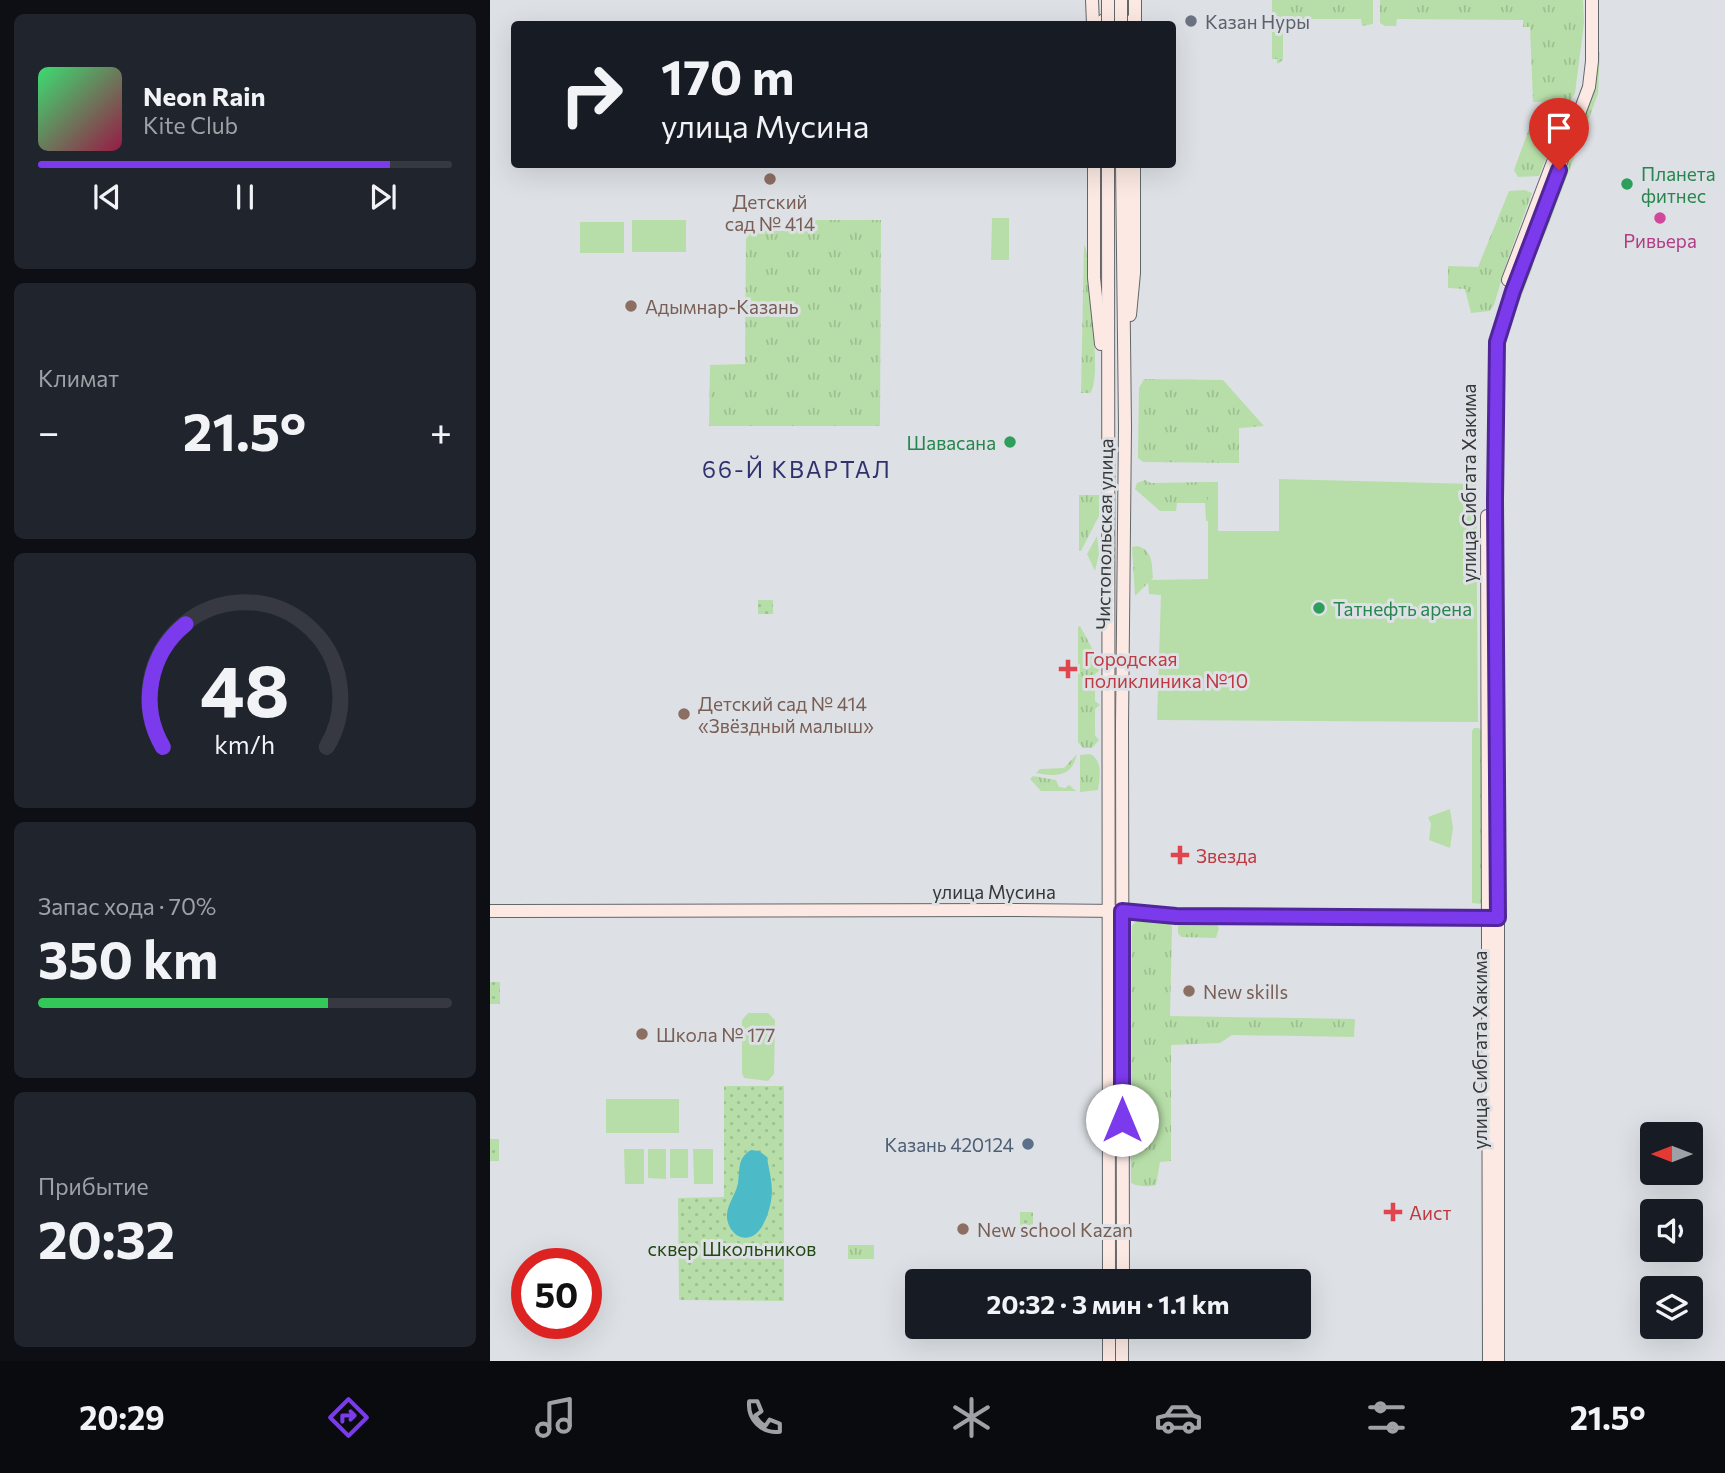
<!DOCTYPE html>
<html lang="ru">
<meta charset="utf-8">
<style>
:root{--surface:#171b24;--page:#20242c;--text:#f1f3f6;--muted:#9ea1a6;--line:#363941;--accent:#7c3aed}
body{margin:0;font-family:Commissioner,sans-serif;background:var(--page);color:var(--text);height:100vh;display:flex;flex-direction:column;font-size:26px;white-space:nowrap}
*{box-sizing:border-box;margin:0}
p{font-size:23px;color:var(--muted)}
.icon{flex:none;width:38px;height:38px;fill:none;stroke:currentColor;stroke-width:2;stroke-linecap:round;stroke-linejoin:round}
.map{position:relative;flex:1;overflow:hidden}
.sheet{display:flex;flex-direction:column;gap:14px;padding:14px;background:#0d0f14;width:490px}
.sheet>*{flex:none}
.guide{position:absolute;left:21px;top:21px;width:665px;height:147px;border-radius:7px;box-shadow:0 7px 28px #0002;background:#171b24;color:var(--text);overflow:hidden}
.needle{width:46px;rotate:270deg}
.buttons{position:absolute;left:1150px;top:1122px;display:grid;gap:14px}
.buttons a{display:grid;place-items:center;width:63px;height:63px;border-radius:7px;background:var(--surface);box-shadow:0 7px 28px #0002;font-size:35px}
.speed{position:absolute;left:21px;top:1248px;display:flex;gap:14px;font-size:35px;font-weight:700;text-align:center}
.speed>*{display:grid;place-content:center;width:91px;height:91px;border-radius:50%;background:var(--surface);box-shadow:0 7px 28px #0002;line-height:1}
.speed .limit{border:10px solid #d22;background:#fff;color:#111}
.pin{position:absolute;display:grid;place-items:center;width:60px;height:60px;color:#fff;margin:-72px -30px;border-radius:50% 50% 50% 0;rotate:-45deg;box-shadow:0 0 7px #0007}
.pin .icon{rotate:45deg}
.me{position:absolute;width:77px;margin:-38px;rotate:0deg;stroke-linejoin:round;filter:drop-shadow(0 0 5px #0008)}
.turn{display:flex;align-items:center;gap:24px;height:147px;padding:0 35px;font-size:32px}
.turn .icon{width:91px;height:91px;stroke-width:2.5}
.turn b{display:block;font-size:49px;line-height:60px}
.big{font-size:52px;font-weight:700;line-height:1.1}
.sheet .widget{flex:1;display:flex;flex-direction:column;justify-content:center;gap:10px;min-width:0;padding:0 24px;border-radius:10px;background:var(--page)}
.sheet .dial{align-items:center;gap:0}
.dial svg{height:182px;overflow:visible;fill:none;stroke:var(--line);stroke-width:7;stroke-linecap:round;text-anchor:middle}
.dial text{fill:var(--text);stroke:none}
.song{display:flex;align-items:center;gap:21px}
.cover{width:84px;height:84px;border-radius:10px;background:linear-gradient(135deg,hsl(140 70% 55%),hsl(340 70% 35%))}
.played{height:7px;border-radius:4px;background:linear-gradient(90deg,var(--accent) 85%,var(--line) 85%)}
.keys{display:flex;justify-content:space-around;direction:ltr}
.heat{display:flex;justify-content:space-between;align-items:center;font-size:38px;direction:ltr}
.charge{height:10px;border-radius:5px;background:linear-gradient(90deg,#34c759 70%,var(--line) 0)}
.trip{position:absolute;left:415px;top:1269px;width:406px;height:70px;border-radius:7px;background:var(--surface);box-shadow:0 7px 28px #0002;font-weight:700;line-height:70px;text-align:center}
.dock{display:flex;height:112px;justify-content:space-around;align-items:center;background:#090b0e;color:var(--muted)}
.dock .icon{width:49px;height:49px}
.dock .selected{color:var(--accent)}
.dock b{font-size:32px;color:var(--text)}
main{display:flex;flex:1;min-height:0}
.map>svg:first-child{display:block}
.grass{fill:url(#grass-tufts)}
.park{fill:url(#park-dots)}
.pitch{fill:#b7dea8}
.water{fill:#4cbac7}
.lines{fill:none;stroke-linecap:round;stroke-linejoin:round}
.secondary-casing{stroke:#63676a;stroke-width:14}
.secondary{stroke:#fce9e3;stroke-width:12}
.secondary-bridge-casing{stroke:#63676a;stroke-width:14;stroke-linecap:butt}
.secondary-bridge{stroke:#fce9e3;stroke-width:12}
.route-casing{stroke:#51269a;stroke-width:18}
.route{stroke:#7c3aed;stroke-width:12}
.worship-dot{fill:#6b7280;stroke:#dde1e5;stroke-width:2.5}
.education-dot{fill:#8d6e63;stroke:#dde1e5;stroke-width:2.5}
.leisure-dot{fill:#2e9e5b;stroke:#dde1e5;stroke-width:2.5}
.hotel-dot{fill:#d1479c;stroke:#dde1e5;stroke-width:2.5}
.health-dot{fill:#e0444e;stroke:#dde1e5;stroke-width:2.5}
.service-dot{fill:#5c6f8a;stroke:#dde1e5;stroke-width:2.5}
.labels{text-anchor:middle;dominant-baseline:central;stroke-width:6;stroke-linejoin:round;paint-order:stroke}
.worship-label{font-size:19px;fill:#5b616d;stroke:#dde1e5;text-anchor:start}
.leisure-label{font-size:19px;fill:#27864d;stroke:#dde1e5;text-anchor:start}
.education-label{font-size:19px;fill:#785e54;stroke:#dde1e5;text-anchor:start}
.hotel-label{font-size:19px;fill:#b23c85;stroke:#dde1e5}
.street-label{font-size:19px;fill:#363839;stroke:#dde1e5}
.health-label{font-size:19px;fill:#be3a42;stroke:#dde1e5;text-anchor:start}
.service-label{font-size:19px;fill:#4e5e75;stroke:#dde1e5;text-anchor:end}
.park-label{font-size:19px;fill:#234912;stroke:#dde1e5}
.quarter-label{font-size:23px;letter-spacing:2px;fill:#2f326d;stroke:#dde1e5}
</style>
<main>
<section class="sheet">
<div class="widget">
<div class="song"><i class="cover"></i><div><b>Neon Rain</b><p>Kite Club</p></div></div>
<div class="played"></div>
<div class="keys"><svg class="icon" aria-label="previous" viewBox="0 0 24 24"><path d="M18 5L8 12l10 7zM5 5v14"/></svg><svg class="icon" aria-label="pause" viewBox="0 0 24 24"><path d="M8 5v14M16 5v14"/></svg><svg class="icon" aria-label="next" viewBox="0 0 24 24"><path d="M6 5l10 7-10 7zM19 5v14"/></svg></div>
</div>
<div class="widget"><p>Климат</p>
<div class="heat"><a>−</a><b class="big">21.5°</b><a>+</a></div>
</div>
<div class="widget dial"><svg viewBox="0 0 100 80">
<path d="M14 69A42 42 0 1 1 86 69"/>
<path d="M14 69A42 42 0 0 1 24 15" stroke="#7c3aed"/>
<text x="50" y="56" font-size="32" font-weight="700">48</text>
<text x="50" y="72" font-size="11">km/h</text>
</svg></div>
<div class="widget"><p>Запас хода · 70%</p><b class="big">350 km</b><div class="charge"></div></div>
<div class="widget"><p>Прибытие</p><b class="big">20:32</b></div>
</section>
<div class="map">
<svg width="1235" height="1361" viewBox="0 0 1235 1361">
<defs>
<pattern id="grass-tufts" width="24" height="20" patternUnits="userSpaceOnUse" patternTransform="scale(1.75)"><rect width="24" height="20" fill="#b7dea8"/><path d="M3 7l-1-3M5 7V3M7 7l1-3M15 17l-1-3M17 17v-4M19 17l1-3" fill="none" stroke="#9ebf91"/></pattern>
<pattern id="park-dots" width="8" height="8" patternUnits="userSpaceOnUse" patternTransform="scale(1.75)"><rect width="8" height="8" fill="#b7dea8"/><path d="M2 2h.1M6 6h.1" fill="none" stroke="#9ebf91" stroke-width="1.8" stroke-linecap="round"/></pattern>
</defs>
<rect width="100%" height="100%" fill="#dde1e5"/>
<g class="grass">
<polygon points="782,0 883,0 883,24 872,26 871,19 793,19 793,60 787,64 787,59 782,59"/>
<polygon points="890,0 1093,0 1094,23 1085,93 1080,101 1043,102 1040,27 1033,27 1033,20 907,19 906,26 895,26 890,23"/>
<polygon points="1106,52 1110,52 1108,94 1056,232 1052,239 1049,238 1103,94"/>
<polygon points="1072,114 1049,176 1028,177 1024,170 1044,115"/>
<polygon points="1035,190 1042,193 1016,264 1004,305 1000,311 981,313 975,289 958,288 958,266 988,267 1019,191"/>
<polygon points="322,220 391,220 390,426 219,426 220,365 255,364 256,239 262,231 321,231"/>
<path d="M594,245L596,248C597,271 613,381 600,393H591Z"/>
<polygon points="1041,258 1044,259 1042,269 1014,342 1014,330"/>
<polygon points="654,379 733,380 774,426 749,428 749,463 653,462 648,458 648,452 649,388"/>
<polygon points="655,480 661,483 718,482 718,521 716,521 715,503 687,503 686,511 670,511 645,489 647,483"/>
<polygon points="589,495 609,495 609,516 591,551 589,551"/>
<polygon points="607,536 609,554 605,571 597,554"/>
<path d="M647,546C663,550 662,564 663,578L645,596L642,547Z"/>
<polygon points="590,626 609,661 609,671 605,674 605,701 610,705 605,709 605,735 609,740 602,748 593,748 588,742 588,627"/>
<polygon points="984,728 989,728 991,731 991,904 982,903 982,731"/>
<path d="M587,754C582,777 566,777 546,773L550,769L574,768Z"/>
<path d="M600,754C613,760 610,778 608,790L590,792V755Z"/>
<polygon points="543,776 566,780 569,787 575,788 579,785 586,791 551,791 540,779"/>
<path d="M646,921H678L682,927L680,1016L865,1019L864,1037L742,1035L730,1043L681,1045V1161L670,1162L666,1185C659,1187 648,1187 641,1183L642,926Z"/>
<polygon points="691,923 727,924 729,928 726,938 691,937 688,933 688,924"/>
<rect x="358" y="1245" width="26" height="14"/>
</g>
<g class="park">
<rect x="268" y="600" width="15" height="14"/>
<rect x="0" y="982" width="10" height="22"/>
<polygon points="234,1086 294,1086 294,1301 189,1300 188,1198 234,1197"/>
<rect x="0" y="1139" width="9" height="22"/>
<rect x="530" y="1212" width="13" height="15"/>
</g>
<g class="pitch">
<polygon points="502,218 519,218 519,260 501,260"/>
<rect x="142" y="220" width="54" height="32"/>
<rect x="90" y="222" width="44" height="31"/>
<polygon points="789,479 986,484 988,722 667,720 671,595 659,594 658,580 718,579 718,482 728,482 728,531 789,531"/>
<polygon points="960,809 963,828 960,848 939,840 941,824 938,817"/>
<polygon points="258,1013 278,1013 285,1020 284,1074 278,1081 254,1078 252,1073 252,1020"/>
<rect x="116" y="1099" width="73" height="34"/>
<polygon points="134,1149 154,1149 154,1184 135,1184"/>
<polygon points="158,1149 176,1149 176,1179 158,1178"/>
<rect x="180" y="1149" width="18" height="29"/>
<polygon points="203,1149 223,1149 223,1184 204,1184"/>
</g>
<path class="water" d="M261,1150L269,1151L277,1157C279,1171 284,1187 281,1201C279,1212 273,1233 260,1237C246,1241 236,1226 237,1214C238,1203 246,1194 248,1183C250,1170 247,1158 261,1150Z"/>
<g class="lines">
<defs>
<g id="secondary">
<polyline points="602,0 603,24"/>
<polyline points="608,24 617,18 627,16 641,24"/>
<polyline points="645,24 645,0"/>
<polyline points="604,164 604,278 611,344"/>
<polyline points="618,164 619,1281"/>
<polyline points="632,164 635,427 632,725 633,1281"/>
<polyline points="1018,280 1079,120"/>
<polyline points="640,315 644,273 644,164"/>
<polyline points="997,516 999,1361"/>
<polyline points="0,911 526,910 632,911 686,916 1004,918"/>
<polyline points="619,1326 619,1361"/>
<polyline points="632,1326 632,1361"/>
<polyline points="1008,1361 1008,906 1005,483 1007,342 1023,291 1099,87 1102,61 1102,0"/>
</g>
</defs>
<use href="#secondary" class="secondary-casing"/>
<use href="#secondary" class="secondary"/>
<defs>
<g id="secondary-bridge">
<polyline points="618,0 618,24"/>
<polyline points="631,0 631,24"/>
</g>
</defs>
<use href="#secondary-bridge" class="secondary-bridge-casing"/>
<use href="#secondary-bridge" class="secondary-bridge"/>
</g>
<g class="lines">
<defs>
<polyline id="route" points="632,1120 632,911 686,916 1008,918 1005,500 1007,342 1023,291 1069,170"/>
</defs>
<use href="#route" class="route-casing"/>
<use href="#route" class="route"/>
</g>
<circle class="worship-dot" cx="701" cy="21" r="7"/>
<g class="education-dot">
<circle cx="280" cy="179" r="7"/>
<circle cx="141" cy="306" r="7"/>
<circle cx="194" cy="714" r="7"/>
<circle cx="699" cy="991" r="7"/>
<circle cx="152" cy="1034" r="7"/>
<circle cx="473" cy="1229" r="7"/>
</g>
<g class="leisure-dot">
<circle cx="1137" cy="184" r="7"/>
<circle cx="520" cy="442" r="7"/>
<circle cx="829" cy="608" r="7"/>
</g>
<circle class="hotel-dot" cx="1170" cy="218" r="7"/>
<g class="health-dot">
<path d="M574.5 658.5h7v7h7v7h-7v7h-7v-7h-7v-7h7z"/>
<path d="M686.5 844.5h7v7h7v7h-7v7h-7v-7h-7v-7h7z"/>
<path d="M899.5 1201.5h7v7h7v7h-7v7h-7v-7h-7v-7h7z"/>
</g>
<circle class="service-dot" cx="538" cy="1144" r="7"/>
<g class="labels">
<g class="worship-label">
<text x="715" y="21">Казан Нуры</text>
</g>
<g class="leisure-label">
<text x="1151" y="173">Планета<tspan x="1151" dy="22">фитнес</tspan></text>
<text x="506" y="442" text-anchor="end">Шавасана</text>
<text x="843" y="608">Татнефть арена</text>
</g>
<g class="education-label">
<text x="280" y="201" text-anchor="middle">Детский<tspan x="280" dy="22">сад № 414</tspan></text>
<text x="155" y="306">Адымнар-Казань</text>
<text x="208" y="703">Детский сад № 414<tspan x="208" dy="22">«Звёздный малыш»</tspan></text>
<text x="713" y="991">New skills</text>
<text x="166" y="1034">Школа № 177</text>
<text x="487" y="1229">New school Kazan</text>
</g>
<g class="hotel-label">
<text x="1170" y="240">Ривьера</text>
</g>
<g class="street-label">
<text transform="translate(978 483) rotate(-90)">улица Сибгата Хакима</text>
<text transform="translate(614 534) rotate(-89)">Чистопольская улица</text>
<text x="504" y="891">улица Мусина</text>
<text transform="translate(989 1050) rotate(-90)">улица Сибгата Хакима</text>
</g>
<g class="health-label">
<text x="594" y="658">Городская<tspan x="594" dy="22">поликлиника №10</tspan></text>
<text x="706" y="855">Звезда</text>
<text x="919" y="1212">Аист</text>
</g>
<g class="service-label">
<text x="524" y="1144">Казань 420124</text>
</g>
<g class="park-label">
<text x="242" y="1248">сквер Школьников</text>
</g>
<g class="quarter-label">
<text x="307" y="469">66-Й КВАРТАЛ</text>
</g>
</g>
</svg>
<div class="buttons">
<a><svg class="needle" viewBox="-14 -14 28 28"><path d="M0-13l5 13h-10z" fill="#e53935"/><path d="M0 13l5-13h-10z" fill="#9ea1a6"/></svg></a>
<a><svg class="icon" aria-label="sound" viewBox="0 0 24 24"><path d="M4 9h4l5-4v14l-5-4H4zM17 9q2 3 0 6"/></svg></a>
<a><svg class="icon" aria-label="layers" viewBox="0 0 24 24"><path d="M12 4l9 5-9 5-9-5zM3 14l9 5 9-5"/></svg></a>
</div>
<div class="speed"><div class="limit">50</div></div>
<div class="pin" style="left:1069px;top:170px;background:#d93025"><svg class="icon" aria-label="arrive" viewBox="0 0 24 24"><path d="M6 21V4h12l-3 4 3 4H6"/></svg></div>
<svg class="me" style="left:632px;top:1120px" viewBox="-20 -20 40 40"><circle r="19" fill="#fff"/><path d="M0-13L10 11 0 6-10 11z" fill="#7c3aed"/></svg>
<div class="trip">20:32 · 3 мин · 1.1 km</div>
<div class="guide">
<div class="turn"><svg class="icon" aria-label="right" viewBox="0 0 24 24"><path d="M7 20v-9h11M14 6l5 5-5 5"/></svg><div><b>170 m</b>улица Мусина</div></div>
</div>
</div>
</main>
<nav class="dock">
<b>20:29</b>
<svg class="icon selected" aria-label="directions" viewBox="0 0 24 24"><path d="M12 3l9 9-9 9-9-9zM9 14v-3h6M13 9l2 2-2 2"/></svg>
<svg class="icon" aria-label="music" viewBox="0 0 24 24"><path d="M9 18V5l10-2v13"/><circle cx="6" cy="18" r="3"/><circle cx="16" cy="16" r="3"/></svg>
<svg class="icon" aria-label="phone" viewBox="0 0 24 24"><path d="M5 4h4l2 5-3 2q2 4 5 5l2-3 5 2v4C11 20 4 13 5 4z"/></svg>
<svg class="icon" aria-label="climate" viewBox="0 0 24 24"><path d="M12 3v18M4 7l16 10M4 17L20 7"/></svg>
<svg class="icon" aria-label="car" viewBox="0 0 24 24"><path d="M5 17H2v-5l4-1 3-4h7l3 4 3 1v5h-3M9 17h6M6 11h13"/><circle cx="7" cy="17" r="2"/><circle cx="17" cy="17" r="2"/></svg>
<svg class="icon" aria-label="filters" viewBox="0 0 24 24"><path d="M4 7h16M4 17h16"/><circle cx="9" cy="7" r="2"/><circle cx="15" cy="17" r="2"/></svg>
<b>21.5°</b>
</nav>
